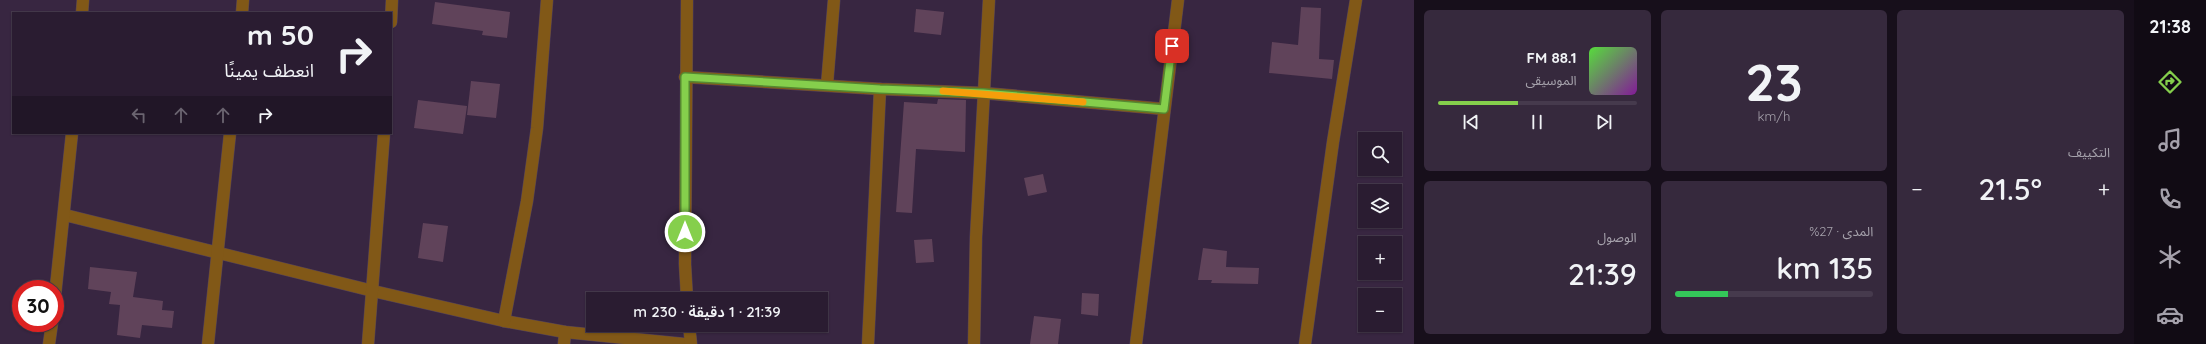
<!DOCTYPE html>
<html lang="ar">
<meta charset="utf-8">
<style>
:root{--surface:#2a1c31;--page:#36293d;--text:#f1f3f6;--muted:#a5a1ab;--line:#463a4d;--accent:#85cf4c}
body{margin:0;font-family:Quicksand,"Noto Sans Arabic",sans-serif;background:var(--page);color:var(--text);direction:rtl;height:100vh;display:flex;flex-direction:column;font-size:15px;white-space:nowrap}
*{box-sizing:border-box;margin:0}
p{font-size:13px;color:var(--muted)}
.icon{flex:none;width:22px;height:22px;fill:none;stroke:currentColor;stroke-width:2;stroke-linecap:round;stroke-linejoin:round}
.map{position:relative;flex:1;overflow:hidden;direction:ltr}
.panel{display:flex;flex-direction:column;gap:10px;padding:10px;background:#170f1b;width:720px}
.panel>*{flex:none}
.guide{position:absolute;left:12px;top:12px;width:380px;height:122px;border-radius:0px;box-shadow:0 1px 3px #0004,0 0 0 1px var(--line);direction:rtl;background:#2a1c31;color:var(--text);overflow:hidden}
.buttons{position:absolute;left:1358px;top:132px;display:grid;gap:8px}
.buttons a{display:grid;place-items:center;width:44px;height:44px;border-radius:0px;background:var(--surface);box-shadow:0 1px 3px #0004,0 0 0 1px var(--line);font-size:20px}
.speed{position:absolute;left:12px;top:280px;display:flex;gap:8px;font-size:20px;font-weight:700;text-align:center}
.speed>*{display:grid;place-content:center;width:52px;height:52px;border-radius:50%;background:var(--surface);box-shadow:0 1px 3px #0004,0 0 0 1px var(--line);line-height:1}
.speed .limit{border:6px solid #d22;background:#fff;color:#111}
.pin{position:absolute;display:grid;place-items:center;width:34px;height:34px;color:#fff;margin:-17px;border-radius:8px;box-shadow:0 2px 6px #0006}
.me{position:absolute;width:44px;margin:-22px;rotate:0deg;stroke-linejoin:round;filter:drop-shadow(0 0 3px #0008)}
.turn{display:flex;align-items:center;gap:14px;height:84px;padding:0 12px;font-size:18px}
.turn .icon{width:52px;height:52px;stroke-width:2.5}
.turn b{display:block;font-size:28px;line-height:34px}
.lanes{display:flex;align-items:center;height:38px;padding:0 12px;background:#0003;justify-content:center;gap:20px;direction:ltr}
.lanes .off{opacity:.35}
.big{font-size:30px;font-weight:600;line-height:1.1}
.panel .tile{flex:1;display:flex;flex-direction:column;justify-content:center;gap:6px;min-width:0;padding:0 14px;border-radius:6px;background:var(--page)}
.panel .dial{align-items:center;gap:0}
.dial b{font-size:52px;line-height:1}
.song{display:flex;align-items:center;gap:12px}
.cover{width:48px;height:48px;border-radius:6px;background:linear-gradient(135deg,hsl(110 70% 55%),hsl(290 70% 35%))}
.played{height:4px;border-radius:2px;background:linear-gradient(90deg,var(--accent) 40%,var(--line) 40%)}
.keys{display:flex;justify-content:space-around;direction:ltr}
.heat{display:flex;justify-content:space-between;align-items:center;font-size:22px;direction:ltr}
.charge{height:6px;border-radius:3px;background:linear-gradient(90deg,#34c759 27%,var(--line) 0)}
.panel .tiles{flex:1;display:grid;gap:10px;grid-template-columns:repeat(3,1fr)}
.tile:first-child{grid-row:span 2}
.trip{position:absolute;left:586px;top:292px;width:242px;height:40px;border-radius:0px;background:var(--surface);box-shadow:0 1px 3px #0004,0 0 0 1px var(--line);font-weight:600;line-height:40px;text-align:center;direction:rtl}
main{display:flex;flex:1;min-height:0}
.menu{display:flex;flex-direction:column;width:72px;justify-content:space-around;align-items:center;background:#110b14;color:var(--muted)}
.menu .icon{width:28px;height:28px}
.menu .on{color:var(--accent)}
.menu b{font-size:18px;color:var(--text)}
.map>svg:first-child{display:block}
.building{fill:#60435a}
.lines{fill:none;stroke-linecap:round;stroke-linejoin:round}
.minor-casing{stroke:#53425b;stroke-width:13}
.minor{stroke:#815817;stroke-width:12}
.route-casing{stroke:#568731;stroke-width:10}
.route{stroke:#85cf4c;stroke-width:7}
.slow{stroke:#f59e0b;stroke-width:7}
</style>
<main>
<nav class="menu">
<b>21:38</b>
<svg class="icon on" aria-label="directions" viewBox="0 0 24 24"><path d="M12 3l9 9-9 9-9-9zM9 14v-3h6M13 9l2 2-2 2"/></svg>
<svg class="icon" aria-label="music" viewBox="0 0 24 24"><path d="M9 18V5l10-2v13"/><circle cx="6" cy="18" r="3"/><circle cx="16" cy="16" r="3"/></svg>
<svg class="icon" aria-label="phone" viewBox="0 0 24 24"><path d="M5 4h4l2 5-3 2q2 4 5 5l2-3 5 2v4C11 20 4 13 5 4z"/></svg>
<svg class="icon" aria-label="climate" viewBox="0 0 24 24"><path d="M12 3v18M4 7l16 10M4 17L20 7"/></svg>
<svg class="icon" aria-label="car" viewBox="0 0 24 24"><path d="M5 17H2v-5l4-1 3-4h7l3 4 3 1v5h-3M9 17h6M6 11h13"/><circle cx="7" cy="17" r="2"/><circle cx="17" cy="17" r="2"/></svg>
</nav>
<section class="panel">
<div class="tiles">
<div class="tile"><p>التكييف</p>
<div class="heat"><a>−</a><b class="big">21.5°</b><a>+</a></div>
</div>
<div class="tile dial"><b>23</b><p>km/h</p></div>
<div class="tile">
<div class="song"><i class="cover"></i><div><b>88.1 FM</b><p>الموسيقى</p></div></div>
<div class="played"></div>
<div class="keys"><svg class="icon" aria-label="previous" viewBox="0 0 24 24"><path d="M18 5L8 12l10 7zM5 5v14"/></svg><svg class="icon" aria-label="pause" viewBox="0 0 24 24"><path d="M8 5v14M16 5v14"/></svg><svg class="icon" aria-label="next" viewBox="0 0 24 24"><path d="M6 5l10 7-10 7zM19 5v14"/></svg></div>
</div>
<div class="tile"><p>المدى · 27%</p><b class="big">135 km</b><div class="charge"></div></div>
<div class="tile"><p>الوصول</p><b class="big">21:39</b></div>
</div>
</section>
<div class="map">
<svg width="1414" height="344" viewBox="0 0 1414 344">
<rect width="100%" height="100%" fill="#382641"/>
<g class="building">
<polygon points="435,2 510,12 507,38 482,35 483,31 432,24"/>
<polygon points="1301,7 1321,8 1319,59 1334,60 1332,79 1269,73 1272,42 1298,45"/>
<polygon points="916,9 944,12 941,35 914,32"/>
<polygon points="471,81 500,84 496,118 467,115"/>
<polygon points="938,99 966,100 965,152 916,149 912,213 896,212 904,102 937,104"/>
<polygon points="418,100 467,106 463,134 414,128"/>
<polygon points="1043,174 1047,192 1028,196 1024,178"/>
<polygon points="423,223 448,226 443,262 418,258"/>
<polygon points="932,239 934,262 916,263 914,240"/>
<polygon points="1203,248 1227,251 1226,267 1259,268 1258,284 1211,283 1212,280 1198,280"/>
<polygon points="90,267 137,272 133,297 163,301 162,310 174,311 172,328 142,325 140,338 117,335 120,305 109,304 111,292 88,289"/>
<polygon points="1082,293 1099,294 1098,316 1081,314"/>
<polygon points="1034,316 1061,319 1058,344 1030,344"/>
</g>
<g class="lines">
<defs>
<g id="minor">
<polyline points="82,13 83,0"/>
<polyline points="242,13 243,0"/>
<polyline points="391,22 392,0"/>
<polyline points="685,77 880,89 983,93 1164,109"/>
<polyline points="827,85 834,0"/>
<polyline points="65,215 373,291 504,321 565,332 684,344"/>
<polyline points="55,296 72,133"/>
<polyline points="687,299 685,264 687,0"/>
<polyline points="504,321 527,201 537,128 547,0"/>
<polyline points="689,325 691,344"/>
<polyline points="49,344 52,323"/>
<polyline points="208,344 230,133"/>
<polyline points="368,344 384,133"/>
<polyline points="564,344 565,332"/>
<polyline points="868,344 880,89"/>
<polyline points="974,344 976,237 989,0"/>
<polyline points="1136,344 1178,0"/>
<polyline points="1305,344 1333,142 1356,0"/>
</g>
</defs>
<use href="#minor" class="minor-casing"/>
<use href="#minor" class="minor"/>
</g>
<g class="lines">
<defs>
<polyline id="route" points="685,232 685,77 880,89 983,93 1164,109 1172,46"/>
</defs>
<use href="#route" class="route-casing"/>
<use href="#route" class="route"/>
<polyline class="slow" points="943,91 1083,102"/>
</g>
</svg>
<div class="buttons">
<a><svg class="icon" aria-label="search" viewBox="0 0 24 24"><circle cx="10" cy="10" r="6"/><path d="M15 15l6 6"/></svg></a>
<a><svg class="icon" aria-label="layers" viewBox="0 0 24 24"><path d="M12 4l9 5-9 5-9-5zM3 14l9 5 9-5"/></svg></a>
<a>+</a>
<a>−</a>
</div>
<div class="speed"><div class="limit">30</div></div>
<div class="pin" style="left:1172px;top:46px;background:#d93025"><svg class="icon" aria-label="arrive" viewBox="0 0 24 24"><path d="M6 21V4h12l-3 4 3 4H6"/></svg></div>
<svg class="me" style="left:685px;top:232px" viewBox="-20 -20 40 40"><circle r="17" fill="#85cf4c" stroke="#fff" stroke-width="3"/><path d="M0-11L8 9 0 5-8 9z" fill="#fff"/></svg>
<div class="trip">21:39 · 1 دقيقة · 230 m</div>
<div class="guide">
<div class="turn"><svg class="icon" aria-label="right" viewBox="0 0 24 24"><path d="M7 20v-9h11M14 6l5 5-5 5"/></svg><div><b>50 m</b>انعطف يمينًا</div></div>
<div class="lanes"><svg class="icon off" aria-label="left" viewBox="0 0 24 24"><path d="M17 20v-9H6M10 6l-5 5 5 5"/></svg><svg class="icon off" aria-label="ahead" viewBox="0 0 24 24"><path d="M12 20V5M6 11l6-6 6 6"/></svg><svg class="icon off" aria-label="ahead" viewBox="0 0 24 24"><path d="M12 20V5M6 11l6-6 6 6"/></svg><svg class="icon" aria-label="right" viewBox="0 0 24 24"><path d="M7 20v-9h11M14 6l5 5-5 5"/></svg></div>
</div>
</div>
</main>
